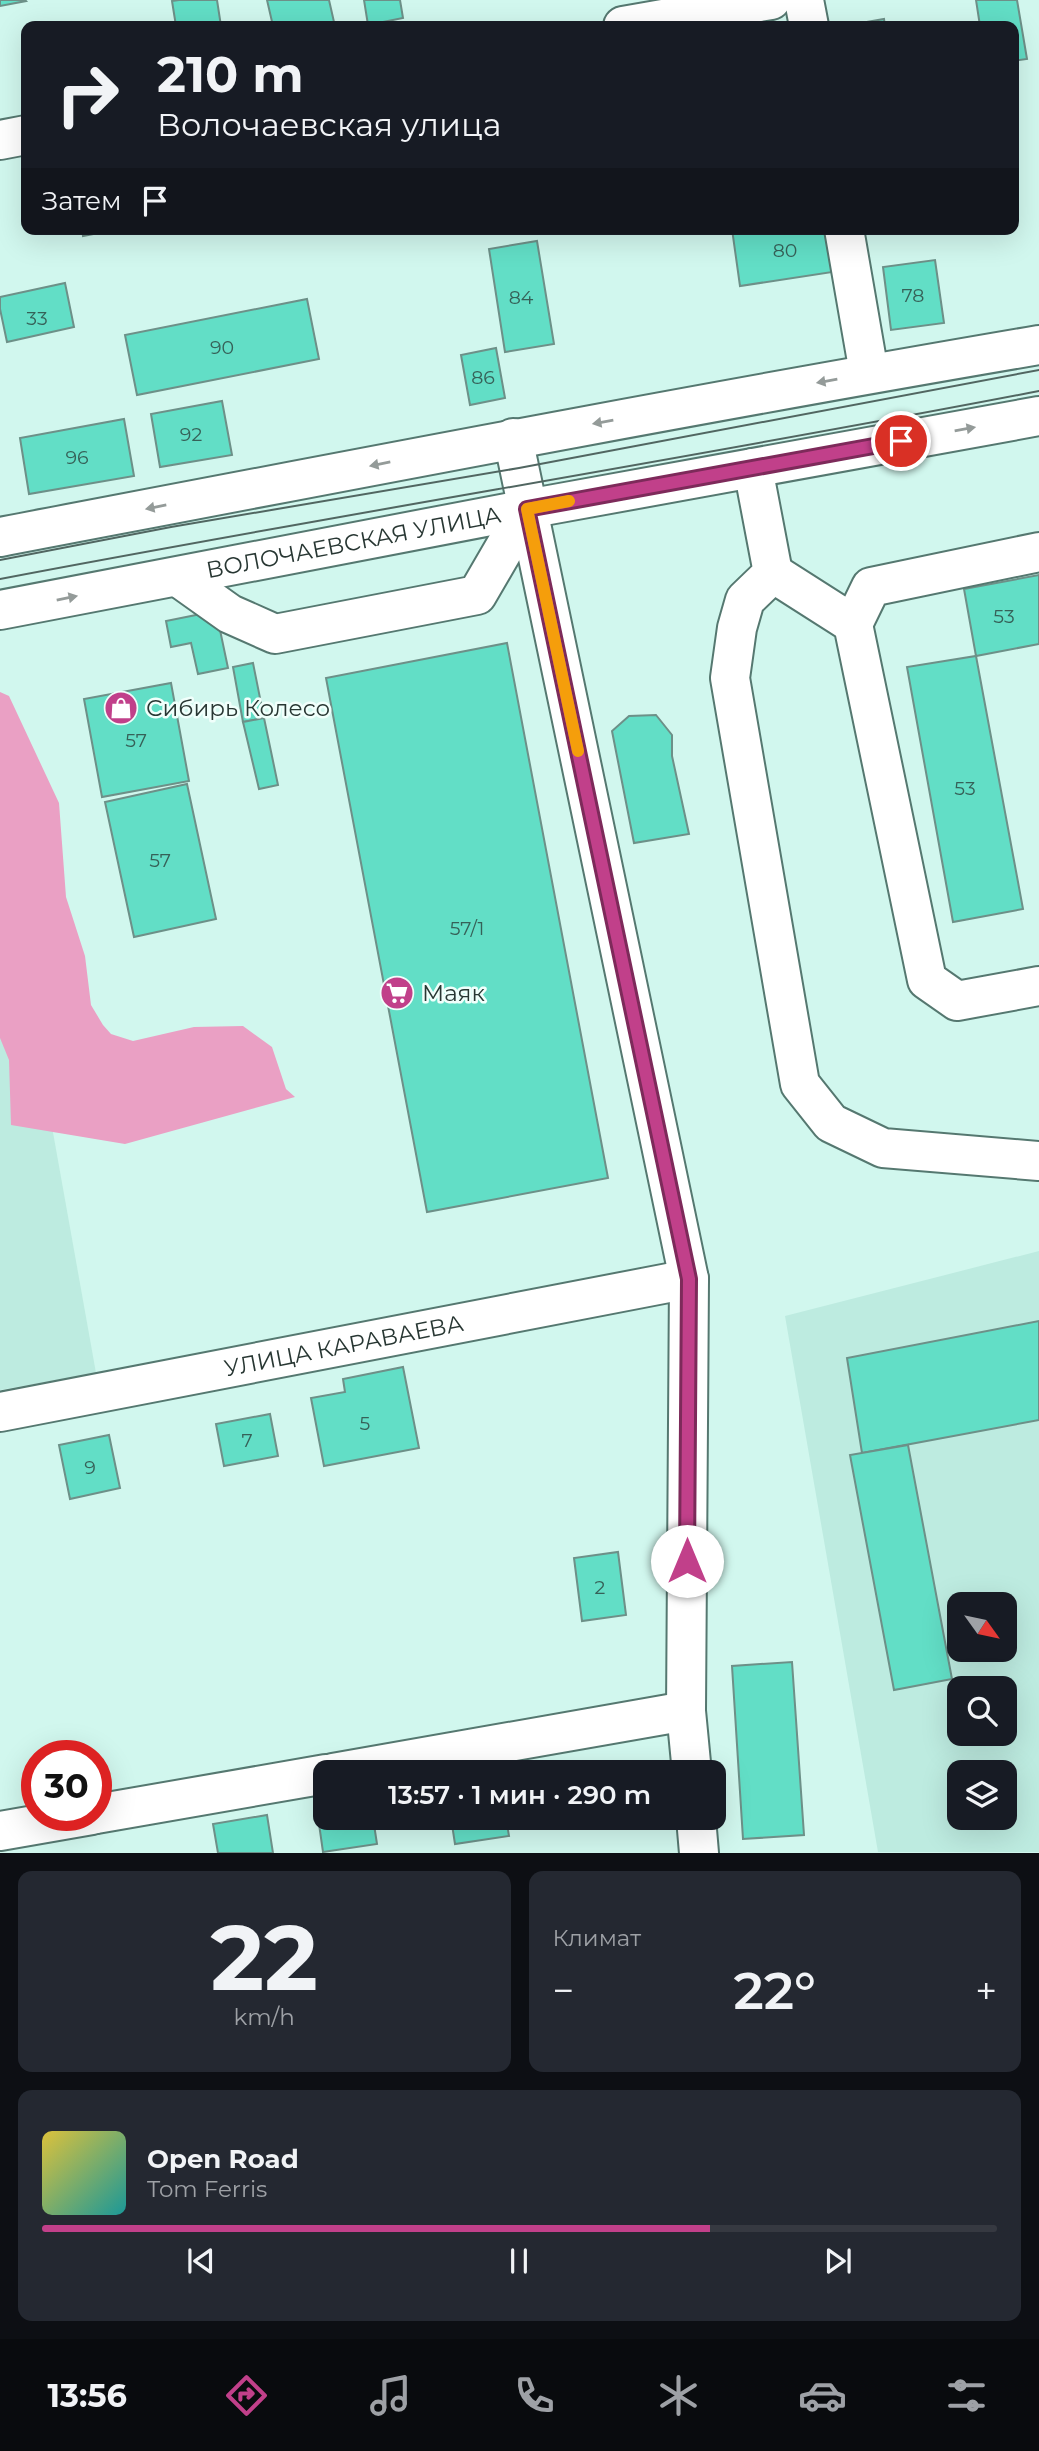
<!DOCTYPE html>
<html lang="ru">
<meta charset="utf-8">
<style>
:root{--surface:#171b24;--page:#242831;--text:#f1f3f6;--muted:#9ea1a6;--line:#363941;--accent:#c1408a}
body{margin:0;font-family:Montserrat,sans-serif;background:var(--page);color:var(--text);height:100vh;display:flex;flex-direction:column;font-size:26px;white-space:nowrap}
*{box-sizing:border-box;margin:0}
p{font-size:23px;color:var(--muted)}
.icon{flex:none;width:38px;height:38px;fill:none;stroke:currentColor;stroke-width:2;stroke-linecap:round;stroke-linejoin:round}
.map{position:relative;height:1853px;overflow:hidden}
.side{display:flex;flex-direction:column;gap:18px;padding:18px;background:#0d0f14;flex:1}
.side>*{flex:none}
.top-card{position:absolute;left:21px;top:21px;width:998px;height:214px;border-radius:14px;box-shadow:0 7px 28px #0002;background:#171b24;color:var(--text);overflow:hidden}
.needle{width:46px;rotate:123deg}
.controls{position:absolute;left:947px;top:1592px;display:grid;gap:14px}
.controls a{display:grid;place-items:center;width:70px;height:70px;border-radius:14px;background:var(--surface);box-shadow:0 7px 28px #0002;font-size:35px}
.speed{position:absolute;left:21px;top:1740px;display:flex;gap:14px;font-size:35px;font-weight:700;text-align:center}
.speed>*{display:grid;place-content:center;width:91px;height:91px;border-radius:50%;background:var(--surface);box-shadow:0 7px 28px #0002;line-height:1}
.speed .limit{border:10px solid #d22;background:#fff;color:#111}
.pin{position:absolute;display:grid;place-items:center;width:60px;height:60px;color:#fff;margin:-30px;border:4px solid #fff;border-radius:50%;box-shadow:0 2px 7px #0007}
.me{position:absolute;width:77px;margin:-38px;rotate:0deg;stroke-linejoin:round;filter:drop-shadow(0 0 5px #0008)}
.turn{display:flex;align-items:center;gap:24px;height:147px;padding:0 21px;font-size:32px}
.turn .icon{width:91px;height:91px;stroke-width:2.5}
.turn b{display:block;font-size:49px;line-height:60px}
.then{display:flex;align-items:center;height:66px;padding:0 21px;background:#0003;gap:14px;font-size:26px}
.big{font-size:52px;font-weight:600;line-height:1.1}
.side .widget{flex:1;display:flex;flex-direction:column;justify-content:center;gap:10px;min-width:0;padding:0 24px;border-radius:14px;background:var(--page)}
.side .dial{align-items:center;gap:0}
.dial b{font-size:91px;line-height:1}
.song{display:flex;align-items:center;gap:21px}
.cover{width:84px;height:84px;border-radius:10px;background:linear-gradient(135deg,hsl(50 70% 55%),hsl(180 70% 35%))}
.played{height:7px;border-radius:4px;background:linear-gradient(90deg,var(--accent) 70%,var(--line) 70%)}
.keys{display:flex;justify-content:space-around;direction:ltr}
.heat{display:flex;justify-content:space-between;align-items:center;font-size:38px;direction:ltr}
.side .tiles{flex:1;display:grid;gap:18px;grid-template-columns:1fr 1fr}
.widget:last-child{grid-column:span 2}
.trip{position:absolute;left:313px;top:1760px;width:413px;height:70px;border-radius:14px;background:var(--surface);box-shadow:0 7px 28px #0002;font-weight:600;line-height:70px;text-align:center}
.tabs{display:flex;height:112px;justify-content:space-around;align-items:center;background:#090b0e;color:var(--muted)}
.tabs .icon{width:49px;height:49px}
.tabs .current{color:var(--accent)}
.tabs b{font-size:32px;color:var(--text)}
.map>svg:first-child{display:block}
.built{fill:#bdebe0;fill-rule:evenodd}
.green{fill:#eaa0c4}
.building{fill:#62dec6;stroke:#6d9088;stroke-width:2}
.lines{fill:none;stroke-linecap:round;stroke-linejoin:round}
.minor-casing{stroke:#557870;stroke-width:42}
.major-casing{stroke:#557870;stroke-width:42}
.minor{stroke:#fff;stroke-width:38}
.major{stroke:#fff;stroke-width:38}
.tram{stroke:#516661;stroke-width:2}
.oneway{fill:#949b99}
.route-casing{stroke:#7d2a5a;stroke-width:18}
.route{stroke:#c1408a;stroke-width:12}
.slow{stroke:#f59e0b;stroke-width:12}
.labels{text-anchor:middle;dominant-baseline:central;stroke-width:5;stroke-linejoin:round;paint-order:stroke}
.number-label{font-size:19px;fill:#366158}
.street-label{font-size:23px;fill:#283733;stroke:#f0fffb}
.poi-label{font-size:23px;fill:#283733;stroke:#f0fffb;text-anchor:start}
</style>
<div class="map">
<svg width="1039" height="1853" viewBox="0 0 1039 1853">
<rect width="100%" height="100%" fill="#d1f7ee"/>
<g class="built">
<polygon points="0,836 96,1373 0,1390"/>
<path d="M1039,1251V1852H878L785,1316ZM959,1605H1004V1650H959ZM959,1689H1004V1734H959ZM959,1773H1004V1818H959Z"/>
</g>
<polygon class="green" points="0,692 9,696 59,803 66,897 85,956 91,1005 103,1025 111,1034 133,1041 194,1027 243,1026 272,1047 286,1089 295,1097 125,1144 11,1125 9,1060 0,1038"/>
<g class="building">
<polygon points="0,0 25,0 26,1 0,6"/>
<polygon points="179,0 217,0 221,26 176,26 172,1"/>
<polygon points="267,0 329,0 334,22 314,26 273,26"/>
<polygon points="364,0 400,0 403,18 368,25"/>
<polygon points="976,0 1017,0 1027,59 1013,61 1013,26 980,26"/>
<polygon points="884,19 885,26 849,26 849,25"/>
<polygon points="82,229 119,229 83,236"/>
<polygon points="732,229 833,229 839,271 740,286"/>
<polygon points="537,241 554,344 505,352 489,249"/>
<polygon points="935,260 944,323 891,330 883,267"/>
<polygon points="65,283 74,327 7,342 0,309 0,297"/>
<polygon points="307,299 319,359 137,395 125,335"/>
<polygon points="496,348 505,398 470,405 461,355"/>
<polygon points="222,401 232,455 160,467 151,414"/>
<polygon points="124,419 134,476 29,494 20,438"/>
<polygon points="1039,575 1039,644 976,656 964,589"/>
<polygon points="216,611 228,668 198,674 191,643 171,647 166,621"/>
<polygon points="507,643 608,1178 427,1212 326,678"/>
<polygon points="976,656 1023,909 953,922 907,667"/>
<polygon points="253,663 264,718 243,722 233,667"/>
<polygon points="171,683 189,781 102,797 84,699"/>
<polygon points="656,715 672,735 672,756 689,834 634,843 612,731 629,716"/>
<polygon points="264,718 278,785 259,789 243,722"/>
<polygon points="187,784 216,919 134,937 105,802"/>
<polygon points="1039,1321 1039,1420 862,1453 847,1358"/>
<polygon points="403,1367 419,1448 324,1466 311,1398 345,1392 343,1379"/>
<polygon points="270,1414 278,1456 224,1466 216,1424"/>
<polygon points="109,1435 120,1488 70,1499 59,1445"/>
<polygon points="908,1445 952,1679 894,1690 850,1455"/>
<polygon points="618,1552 626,1615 582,1621 574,1558"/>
<polygon points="792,1662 804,1835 743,1839 732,1666"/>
<polygon points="326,1809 326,1818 373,1818 377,1844 323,1852 317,1810"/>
<polygon points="267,1815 273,1853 218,1853 213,1824"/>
<polygon points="451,1818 506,1818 509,1836 455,1844"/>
</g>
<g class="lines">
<defs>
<g id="minor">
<polyline points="804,0 809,26"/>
<polyline points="623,26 771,0"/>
<polyline points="0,140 26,135"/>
<polyline points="844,229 869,373"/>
<polyline points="513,438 689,1279 686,1711 692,1773"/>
<polyline points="753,468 773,573 745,600 737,628 730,678 800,1084 831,1123 883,1148 1039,1161"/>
<polyline points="773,573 853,624 927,980 957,1001 1039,986"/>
<polyline points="178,577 230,614 275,634 477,595 527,509"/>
<polyline points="853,624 871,587 1039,552"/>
<path id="s1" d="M0,1412L689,1279"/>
<polyline points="333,1773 686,1711"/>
<polyline points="96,1814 326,1774"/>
<polyline points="696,1818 699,1853"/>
<polyline points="0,1831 92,1815"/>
</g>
<g id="major">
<path d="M0,537C346,471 692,404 1039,345"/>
<path id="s2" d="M0,610L527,509L1039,416"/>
</g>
</defs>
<use href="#minor" class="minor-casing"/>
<use href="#major" class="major-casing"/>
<use href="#minor" class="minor"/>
<use href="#major" class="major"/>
<g class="tram">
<polyline points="0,560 171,527 519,468 1039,370"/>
<path d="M0,579C346,513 693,458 1039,391"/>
</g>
</g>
<defs><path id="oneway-solid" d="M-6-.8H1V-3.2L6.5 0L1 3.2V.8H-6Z" transform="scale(1.75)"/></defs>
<g class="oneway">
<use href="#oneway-solid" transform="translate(827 381) rotate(170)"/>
<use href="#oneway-solid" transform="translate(603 422) rotate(170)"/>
<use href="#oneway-solid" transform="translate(965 429) rotate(-10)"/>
<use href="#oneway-solid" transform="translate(380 464) rotate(169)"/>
<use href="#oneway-solid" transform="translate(156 507) rotate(169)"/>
<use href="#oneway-solid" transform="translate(67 598) rotate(-11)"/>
</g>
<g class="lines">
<defs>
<polyline id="route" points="687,1561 689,1279 527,509 901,441"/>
</defs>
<use href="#route" class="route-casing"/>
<use href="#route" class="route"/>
<polyline class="slow" points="569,501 527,509 578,751"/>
</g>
<defs>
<symbol id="shop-disc" viewBox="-11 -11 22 22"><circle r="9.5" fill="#c1408a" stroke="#f0fffb"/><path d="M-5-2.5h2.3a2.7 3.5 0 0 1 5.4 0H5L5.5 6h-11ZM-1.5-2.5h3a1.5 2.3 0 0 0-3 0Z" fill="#fff"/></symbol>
<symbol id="supermarket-disc" viewBox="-11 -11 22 22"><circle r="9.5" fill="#c1408a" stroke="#f0fffb"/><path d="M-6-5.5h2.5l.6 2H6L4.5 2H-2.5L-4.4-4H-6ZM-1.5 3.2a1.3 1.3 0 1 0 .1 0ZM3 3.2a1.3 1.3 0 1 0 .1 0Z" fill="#fff"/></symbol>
</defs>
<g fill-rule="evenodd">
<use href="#shop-disc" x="102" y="689" width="38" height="38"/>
<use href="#supermarket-disc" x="378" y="974" width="38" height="38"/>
</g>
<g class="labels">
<g class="number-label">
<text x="785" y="250">80</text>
<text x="913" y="295">78</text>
<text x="521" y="297">84</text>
<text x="37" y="318">33</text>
<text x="222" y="347">90</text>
<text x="483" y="377">86</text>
<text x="191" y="434">92</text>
<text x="77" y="457">96</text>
<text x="1004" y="616">53</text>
<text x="136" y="740">57</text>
<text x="965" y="788">53</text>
<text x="160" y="860">57</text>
<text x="467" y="928">57/1</text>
<text x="365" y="1423">5</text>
<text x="247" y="1440">7</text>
<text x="90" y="1467">9</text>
<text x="600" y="1587">2</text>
</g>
<g class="street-label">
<text stroke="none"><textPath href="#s2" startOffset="360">ВОЛОЧАЕВСКАЯ УЛИЦА</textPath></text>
<text stroke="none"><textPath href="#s1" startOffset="350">УЛИЦА КАРАВАЕВА</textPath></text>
</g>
<g class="poi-label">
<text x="146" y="708">Сибирь Колесо</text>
<text x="422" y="993">Маяк</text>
</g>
</g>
</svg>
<div class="controls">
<a><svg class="needle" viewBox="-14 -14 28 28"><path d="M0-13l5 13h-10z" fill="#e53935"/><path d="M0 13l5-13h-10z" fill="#9ea1a6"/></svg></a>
<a><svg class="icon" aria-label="search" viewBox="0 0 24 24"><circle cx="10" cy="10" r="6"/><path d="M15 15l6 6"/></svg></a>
<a><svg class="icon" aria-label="layers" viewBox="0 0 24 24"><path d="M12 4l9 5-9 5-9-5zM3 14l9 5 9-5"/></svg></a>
</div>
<div class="speed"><div class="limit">30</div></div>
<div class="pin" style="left:901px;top:441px;background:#d93025"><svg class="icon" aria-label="arrive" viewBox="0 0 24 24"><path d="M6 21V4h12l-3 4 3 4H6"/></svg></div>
<svg class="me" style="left:687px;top:1561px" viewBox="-20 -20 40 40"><circle r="19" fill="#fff"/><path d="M0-13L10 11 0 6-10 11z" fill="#c1408a"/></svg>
<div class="trip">13:57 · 1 мин · 290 m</div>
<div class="top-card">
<div class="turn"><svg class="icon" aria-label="right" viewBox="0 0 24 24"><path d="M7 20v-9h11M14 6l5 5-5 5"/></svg><div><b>210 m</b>Волочаевская улица</div></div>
<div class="then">Затем<svg class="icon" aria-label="arrive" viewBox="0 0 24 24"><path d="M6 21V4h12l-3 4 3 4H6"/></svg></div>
</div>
</div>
<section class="side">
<div class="tiles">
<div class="widget dial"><b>22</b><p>km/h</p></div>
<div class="widget"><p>Климат</p>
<div class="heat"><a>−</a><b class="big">22°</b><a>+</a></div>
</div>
<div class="widget">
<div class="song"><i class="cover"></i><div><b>Open Road</b><p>Tom Ferris</p></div></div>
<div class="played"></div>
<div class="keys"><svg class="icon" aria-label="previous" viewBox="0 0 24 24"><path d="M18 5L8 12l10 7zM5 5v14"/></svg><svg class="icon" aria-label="pause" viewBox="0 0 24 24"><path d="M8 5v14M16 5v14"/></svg><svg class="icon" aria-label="next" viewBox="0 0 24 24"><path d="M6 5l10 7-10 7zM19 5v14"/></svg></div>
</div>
</div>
</section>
<nav class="tabs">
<b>13:56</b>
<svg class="icon current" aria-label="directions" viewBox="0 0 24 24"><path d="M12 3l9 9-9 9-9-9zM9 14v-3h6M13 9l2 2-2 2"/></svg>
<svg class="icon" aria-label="music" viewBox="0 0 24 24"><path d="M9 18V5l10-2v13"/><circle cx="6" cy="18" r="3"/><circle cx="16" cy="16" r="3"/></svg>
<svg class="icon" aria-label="phone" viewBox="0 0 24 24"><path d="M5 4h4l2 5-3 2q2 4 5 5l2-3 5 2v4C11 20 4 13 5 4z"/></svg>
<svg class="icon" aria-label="climate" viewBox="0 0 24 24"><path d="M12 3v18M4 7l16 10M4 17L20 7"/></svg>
<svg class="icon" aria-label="car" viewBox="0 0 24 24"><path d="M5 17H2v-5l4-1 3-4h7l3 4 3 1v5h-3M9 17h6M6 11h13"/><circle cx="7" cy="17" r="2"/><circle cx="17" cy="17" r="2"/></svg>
<svg class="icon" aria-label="filters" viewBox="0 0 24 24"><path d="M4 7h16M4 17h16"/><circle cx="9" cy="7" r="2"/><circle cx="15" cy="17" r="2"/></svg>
</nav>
